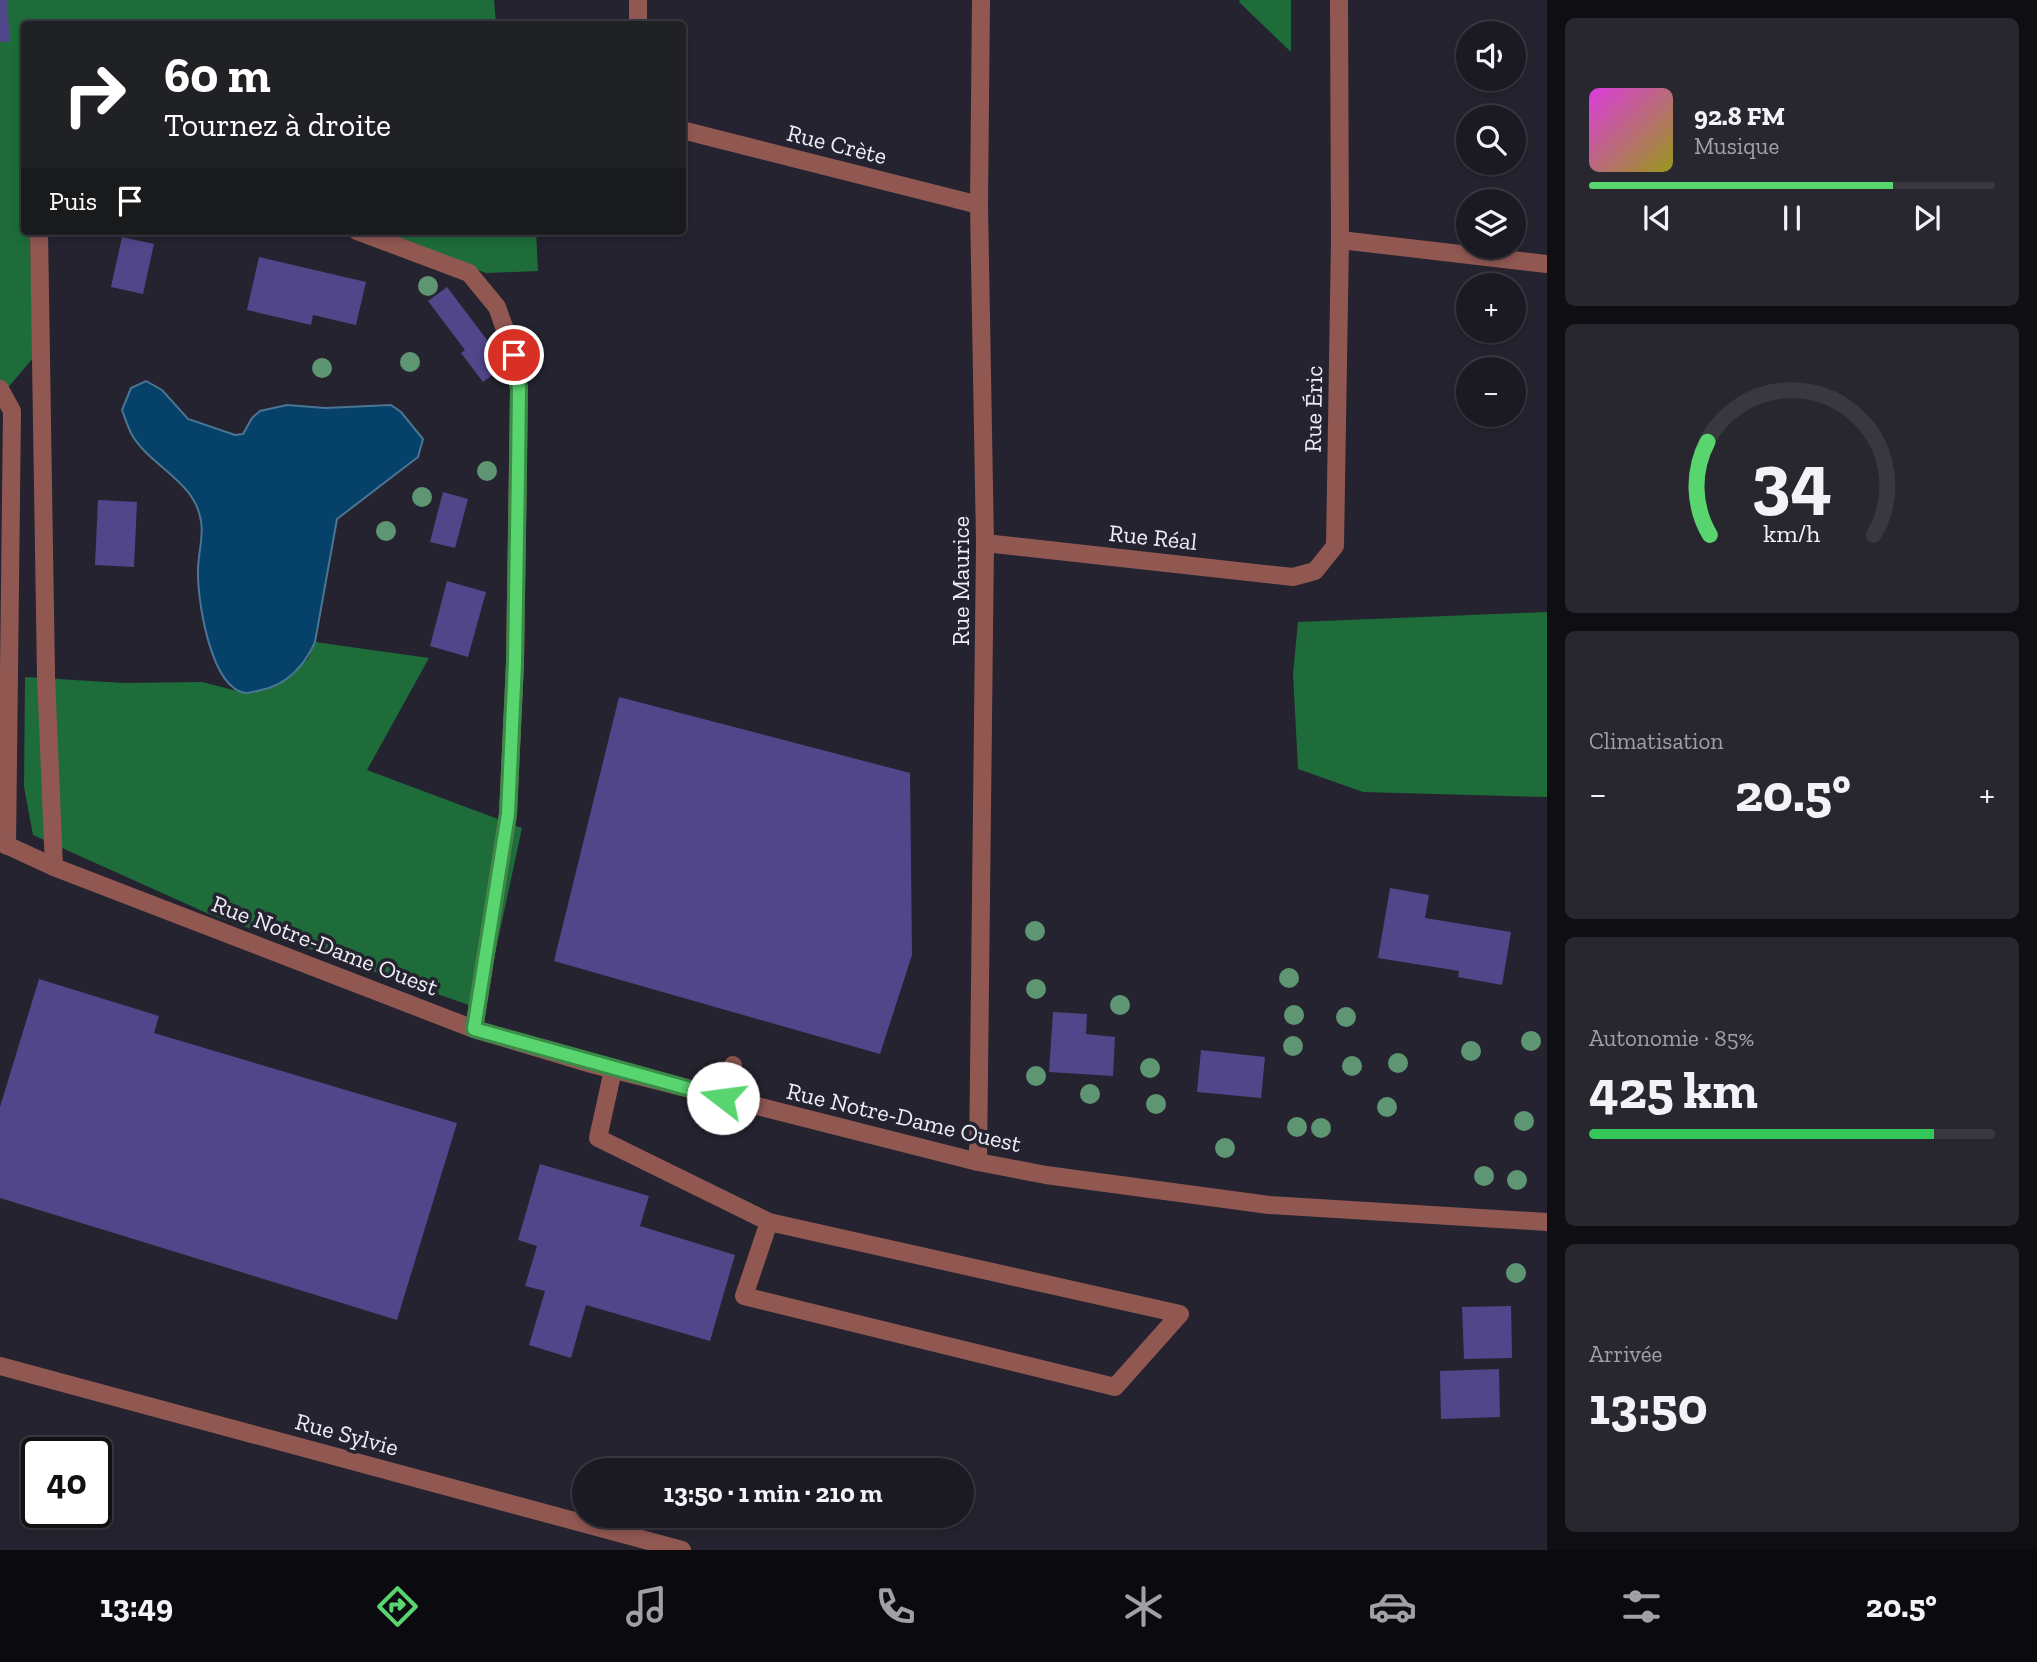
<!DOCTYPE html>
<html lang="fr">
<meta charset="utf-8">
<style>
:root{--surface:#1b1a23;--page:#282730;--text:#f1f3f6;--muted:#a0a1a6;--line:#393841;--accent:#59d56f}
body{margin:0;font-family:"Zilla Slab",serif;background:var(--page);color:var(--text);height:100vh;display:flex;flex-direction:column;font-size:26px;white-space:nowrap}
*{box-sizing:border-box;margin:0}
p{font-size:23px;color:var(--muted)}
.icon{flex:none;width:38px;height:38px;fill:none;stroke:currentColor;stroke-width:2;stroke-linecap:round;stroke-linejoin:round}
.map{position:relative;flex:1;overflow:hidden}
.side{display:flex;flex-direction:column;gap:18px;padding:18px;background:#0f0e13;width:490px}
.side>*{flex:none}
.guide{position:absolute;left:21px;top:21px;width:665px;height:214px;border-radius:7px;box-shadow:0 4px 10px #0003,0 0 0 2px var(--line);background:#202124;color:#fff;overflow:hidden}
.controls{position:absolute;left:1456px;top:21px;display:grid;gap:14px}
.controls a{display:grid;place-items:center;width:70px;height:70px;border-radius:50%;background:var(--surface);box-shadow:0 4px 10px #0003,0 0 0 2px var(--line);font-size:35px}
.speed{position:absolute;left:21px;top:1437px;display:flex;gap:14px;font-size:35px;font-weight:700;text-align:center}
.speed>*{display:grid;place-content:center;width:91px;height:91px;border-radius:50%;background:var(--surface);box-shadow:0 4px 10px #0003,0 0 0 2px var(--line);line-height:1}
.speed .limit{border:4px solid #111;border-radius:10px;background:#fff;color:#111}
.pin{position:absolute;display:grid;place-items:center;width:60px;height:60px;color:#fff;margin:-30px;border:4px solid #fff;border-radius:50%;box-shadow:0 2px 7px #0007}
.me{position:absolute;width:77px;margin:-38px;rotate:285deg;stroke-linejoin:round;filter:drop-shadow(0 0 5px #0008)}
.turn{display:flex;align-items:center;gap:24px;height:147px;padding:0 28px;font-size:32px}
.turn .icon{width:91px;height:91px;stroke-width:2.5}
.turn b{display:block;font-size:49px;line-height:60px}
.then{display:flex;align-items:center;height:66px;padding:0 28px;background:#0003;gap:14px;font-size:26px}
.big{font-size:52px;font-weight:700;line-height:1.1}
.side .widget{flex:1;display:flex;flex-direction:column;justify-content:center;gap:10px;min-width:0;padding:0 24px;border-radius:10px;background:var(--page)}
.side .dial{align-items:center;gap:0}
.dial svg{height:182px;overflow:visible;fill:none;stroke:var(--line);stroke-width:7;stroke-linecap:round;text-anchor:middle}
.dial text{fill:var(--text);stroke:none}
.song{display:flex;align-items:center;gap:21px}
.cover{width:84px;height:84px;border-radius:10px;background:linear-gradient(135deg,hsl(300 70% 55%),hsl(60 70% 35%))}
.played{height:7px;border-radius:4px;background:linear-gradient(90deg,var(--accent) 75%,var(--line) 75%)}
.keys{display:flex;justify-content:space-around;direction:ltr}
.heat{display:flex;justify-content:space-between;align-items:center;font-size:38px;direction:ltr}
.charge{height:10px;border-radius:5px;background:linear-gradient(90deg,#34c759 85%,var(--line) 0)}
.trip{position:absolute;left:572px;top:1458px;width:402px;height:70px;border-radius:35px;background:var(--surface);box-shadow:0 4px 10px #0003,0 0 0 2px var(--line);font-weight:700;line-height:70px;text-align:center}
.tab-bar{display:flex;height:112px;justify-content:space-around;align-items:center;background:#0b0a0e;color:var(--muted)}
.tab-bar .icon{width:49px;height:49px}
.tab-bar .active{color:var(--accent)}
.tab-bar b{font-size:32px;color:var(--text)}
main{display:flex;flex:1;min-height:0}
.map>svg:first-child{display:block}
.forest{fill:#1e6c39}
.water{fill:#064169;stroke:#4b7593;stroke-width:2}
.building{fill:#52468a}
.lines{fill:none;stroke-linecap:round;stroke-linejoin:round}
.minor{stroke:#915852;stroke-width:18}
.tree{fill:#5e9572}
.route-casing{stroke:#3a8a48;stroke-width:18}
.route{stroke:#59d56f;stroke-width:12}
.labels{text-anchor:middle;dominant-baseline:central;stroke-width:7;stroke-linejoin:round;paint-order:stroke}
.street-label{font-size:24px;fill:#ededf5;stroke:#24232f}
</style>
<main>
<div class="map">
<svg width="1547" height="1550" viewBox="0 0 1547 1550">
<rect width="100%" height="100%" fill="#24232f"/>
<g class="forest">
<polygon points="0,0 494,0 496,24 24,24 24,231 30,231 33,358 0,397"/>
<polygon points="1240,0 1291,0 1291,52 1239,2"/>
<polygon points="375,231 536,231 538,271 486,273"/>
<polygon points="1547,612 1547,797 1363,792 1298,769 1293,673 1298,622"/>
<polygon points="315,642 429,658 367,770 522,828 483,1010 209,914 33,835 24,787 25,677 124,683 202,682 245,693 281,683 308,659"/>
</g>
<path class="water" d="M146,381L162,390L188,419L235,435L243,434L252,418L260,411L287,405L325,408L391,405L401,412L423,439L418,457L337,519L315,642C305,665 287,685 261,690C257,691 250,693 246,693C210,689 197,597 198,570C198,554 204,536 201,521C195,481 151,467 132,435C128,428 125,418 122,410L131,388Z"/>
<g class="building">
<polygon points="0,0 7,0 10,42 0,42"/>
<polygon points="122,237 154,244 143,294 111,287"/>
<polygon points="259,257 366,282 356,325 313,315 311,325 247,310"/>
<polygon points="447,287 506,365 483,382 461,353 465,350 428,301"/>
<polygon points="443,492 468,499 455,548 430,542"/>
<polygon points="98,500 137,502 134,567 95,565"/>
<polygon points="447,581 486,592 468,657 430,646"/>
<polygon points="619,697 910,773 912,955 880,1054 554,961"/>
<polygon points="1390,888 1429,895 1425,918 1511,932 1502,985 1458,977 1459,971 1378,958"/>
<polygon points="39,979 159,1016 154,1033 457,1123 397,1320 0,1198 0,1107"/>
<polygon points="1053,1012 1087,1014 1086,1034 1115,1037 1113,1076 1049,1072"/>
<polygon points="1201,1050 1265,1057 1261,1098 1197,1092"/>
<polygon points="540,1164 649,1196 640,1226 735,1255 710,1341 586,1305 571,1358 529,1345 545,1291 525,1286 537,1246 518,1240"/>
<polygon points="1511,1306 1512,1358 1464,1359 1462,1307"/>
<polygon points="1499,1369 1500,1417 1441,1419 1440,1371"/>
</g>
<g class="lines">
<g class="minor">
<polyline points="638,0 638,24"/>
<polyline points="682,130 979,205"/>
<polyline points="39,231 46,676 54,867"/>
<polyline points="357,231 469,273 497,307 514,355 519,389 515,663 508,814 474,1029"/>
<polyline points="1340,240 1547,264"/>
<polyline points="0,389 12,411 7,846"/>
<polyline points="985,543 1293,577 1315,571 1335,546 1340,240 1339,0"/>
<polyline points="0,842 54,867 474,1029 595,1065 978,1162 1046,1175 1269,1205 1547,1222"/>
<polyline points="613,1070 598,1138 769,1222 1180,1314 1115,1387 744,1296 769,1222"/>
<polyline points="723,1098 733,1065"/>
<polyline points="978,1162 985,543 979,205 981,0"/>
<polyline points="0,1366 682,1550"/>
</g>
</g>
<g class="tree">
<circle cx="428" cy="286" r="10"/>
<circle cx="410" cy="362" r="10"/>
<circle cx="322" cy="368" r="10"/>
<circle cx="487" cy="471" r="10"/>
<circle cx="422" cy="497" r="10"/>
<circle cx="386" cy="531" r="10"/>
<circle cx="1035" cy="931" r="10"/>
<circle cx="1289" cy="978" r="10"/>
<circle cx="1036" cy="989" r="10"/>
<circle cx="1120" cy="1005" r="10"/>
<circle cx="1294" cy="1015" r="10"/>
<circle cx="1346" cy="1017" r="10"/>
<circle cx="1531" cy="1041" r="10"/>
<circle cx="1293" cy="1046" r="10"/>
<circle cx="1471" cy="1051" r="10"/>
<circle cx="1398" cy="1063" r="10"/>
<circle cx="1352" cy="1066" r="10"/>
<circle cx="1150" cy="1068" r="10"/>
<circle cx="1036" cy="1076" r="10"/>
<circle cx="1090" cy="1094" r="10"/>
<circle cx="1156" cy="1104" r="10"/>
<circle cx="1387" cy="1107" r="10"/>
<circle cx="1524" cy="1121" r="10"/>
<circle cx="1297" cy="1127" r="10"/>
<circle cx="1321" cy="1128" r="10"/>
<circle cx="1225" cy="1148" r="10"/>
<circle cx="1484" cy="1176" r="10"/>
<circle cx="1517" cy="1180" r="10"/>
<circle cx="1516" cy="1273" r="10"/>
</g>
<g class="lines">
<defs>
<polyline id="route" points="514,355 519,389 518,471 515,663 508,814 474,1029 723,1098"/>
</defs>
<use href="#route" class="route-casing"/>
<use href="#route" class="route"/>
</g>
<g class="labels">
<g class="street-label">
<text transform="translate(837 144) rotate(14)">Rue Crète</text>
<text transform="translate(1313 409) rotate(-89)">Rue Éric</text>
<text transform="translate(1153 537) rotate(6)">Rue Réal</text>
<text transform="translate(960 581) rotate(-90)">Rue Maurice</text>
<text transform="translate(325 945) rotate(21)">Rue Notre-Dame Ouest</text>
<text transform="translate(904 1117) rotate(13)">Rue Notre-Dame Ouest</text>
<text transform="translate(347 1434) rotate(15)">Rue Sylvie</text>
</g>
</g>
</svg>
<div class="controls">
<a><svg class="icon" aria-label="sound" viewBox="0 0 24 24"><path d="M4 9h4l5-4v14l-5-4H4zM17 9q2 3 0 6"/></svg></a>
<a><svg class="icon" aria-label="search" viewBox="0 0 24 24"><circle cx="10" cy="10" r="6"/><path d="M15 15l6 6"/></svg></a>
<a><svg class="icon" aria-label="layers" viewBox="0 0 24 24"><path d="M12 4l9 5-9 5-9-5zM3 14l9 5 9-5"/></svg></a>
<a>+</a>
<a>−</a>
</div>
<div class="speed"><div class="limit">40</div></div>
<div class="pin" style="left:514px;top:355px;background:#d93025"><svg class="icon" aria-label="arrive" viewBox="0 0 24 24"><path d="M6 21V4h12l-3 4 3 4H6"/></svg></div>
<svg class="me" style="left:723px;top:1098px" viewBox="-20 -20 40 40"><circle r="19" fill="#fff"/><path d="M0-13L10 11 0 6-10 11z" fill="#59d56f"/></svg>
<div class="trip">13:50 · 1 min · 210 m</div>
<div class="guide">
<div class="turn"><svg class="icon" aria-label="right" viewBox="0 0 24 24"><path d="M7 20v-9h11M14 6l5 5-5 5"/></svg><div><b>60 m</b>Tournez à droite</div></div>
<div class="then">Puis<svg class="icon" aria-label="arrive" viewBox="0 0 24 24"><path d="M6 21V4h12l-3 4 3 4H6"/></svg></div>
</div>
</div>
<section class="side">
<div class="widget">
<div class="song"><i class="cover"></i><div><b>92.8 FM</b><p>Musique</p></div></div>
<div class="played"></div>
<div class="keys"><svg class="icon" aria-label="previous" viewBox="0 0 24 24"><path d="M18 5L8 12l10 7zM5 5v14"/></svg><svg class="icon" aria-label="pause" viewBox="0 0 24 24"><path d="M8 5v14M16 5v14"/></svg><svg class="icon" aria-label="next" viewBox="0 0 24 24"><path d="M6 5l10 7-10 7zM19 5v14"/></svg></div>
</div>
<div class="widget dial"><svg viewBox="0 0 100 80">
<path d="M14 69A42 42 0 1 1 86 69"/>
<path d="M14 69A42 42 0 0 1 13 28" stroke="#59d56f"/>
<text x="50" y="56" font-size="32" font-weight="700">34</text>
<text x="50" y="72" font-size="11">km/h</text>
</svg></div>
<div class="widget"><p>Climatisation</p>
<div class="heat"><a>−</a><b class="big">20.5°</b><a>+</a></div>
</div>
<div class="widget"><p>Autonomie · 85%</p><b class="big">425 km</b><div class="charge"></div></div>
<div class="widget"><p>Arrivée</p><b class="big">13:50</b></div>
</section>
</main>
<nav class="tab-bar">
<b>13:49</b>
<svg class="icon active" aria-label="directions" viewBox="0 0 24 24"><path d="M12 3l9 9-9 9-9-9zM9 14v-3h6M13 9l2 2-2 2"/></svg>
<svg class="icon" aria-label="music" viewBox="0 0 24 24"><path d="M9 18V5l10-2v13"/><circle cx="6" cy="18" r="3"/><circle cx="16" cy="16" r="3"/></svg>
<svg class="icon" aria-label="phone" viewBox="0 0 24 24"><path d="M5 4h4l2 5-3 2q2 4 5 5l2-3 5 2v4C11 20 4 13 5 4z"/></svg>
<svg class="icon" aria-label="climate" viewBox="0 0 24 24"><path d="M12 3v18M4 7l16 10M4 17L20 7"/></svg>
<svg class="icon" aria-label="car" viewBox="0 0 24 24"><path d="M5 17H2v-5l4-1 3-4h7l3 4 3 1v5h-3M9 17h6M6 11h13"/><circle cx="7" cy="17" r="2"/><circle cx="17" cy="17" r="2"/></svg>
<svg class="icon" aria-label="filters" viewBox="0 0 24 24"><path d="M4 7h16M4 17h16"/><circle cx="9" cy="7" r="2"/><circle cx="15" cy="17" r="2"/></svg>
<b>20.5°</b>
</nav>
